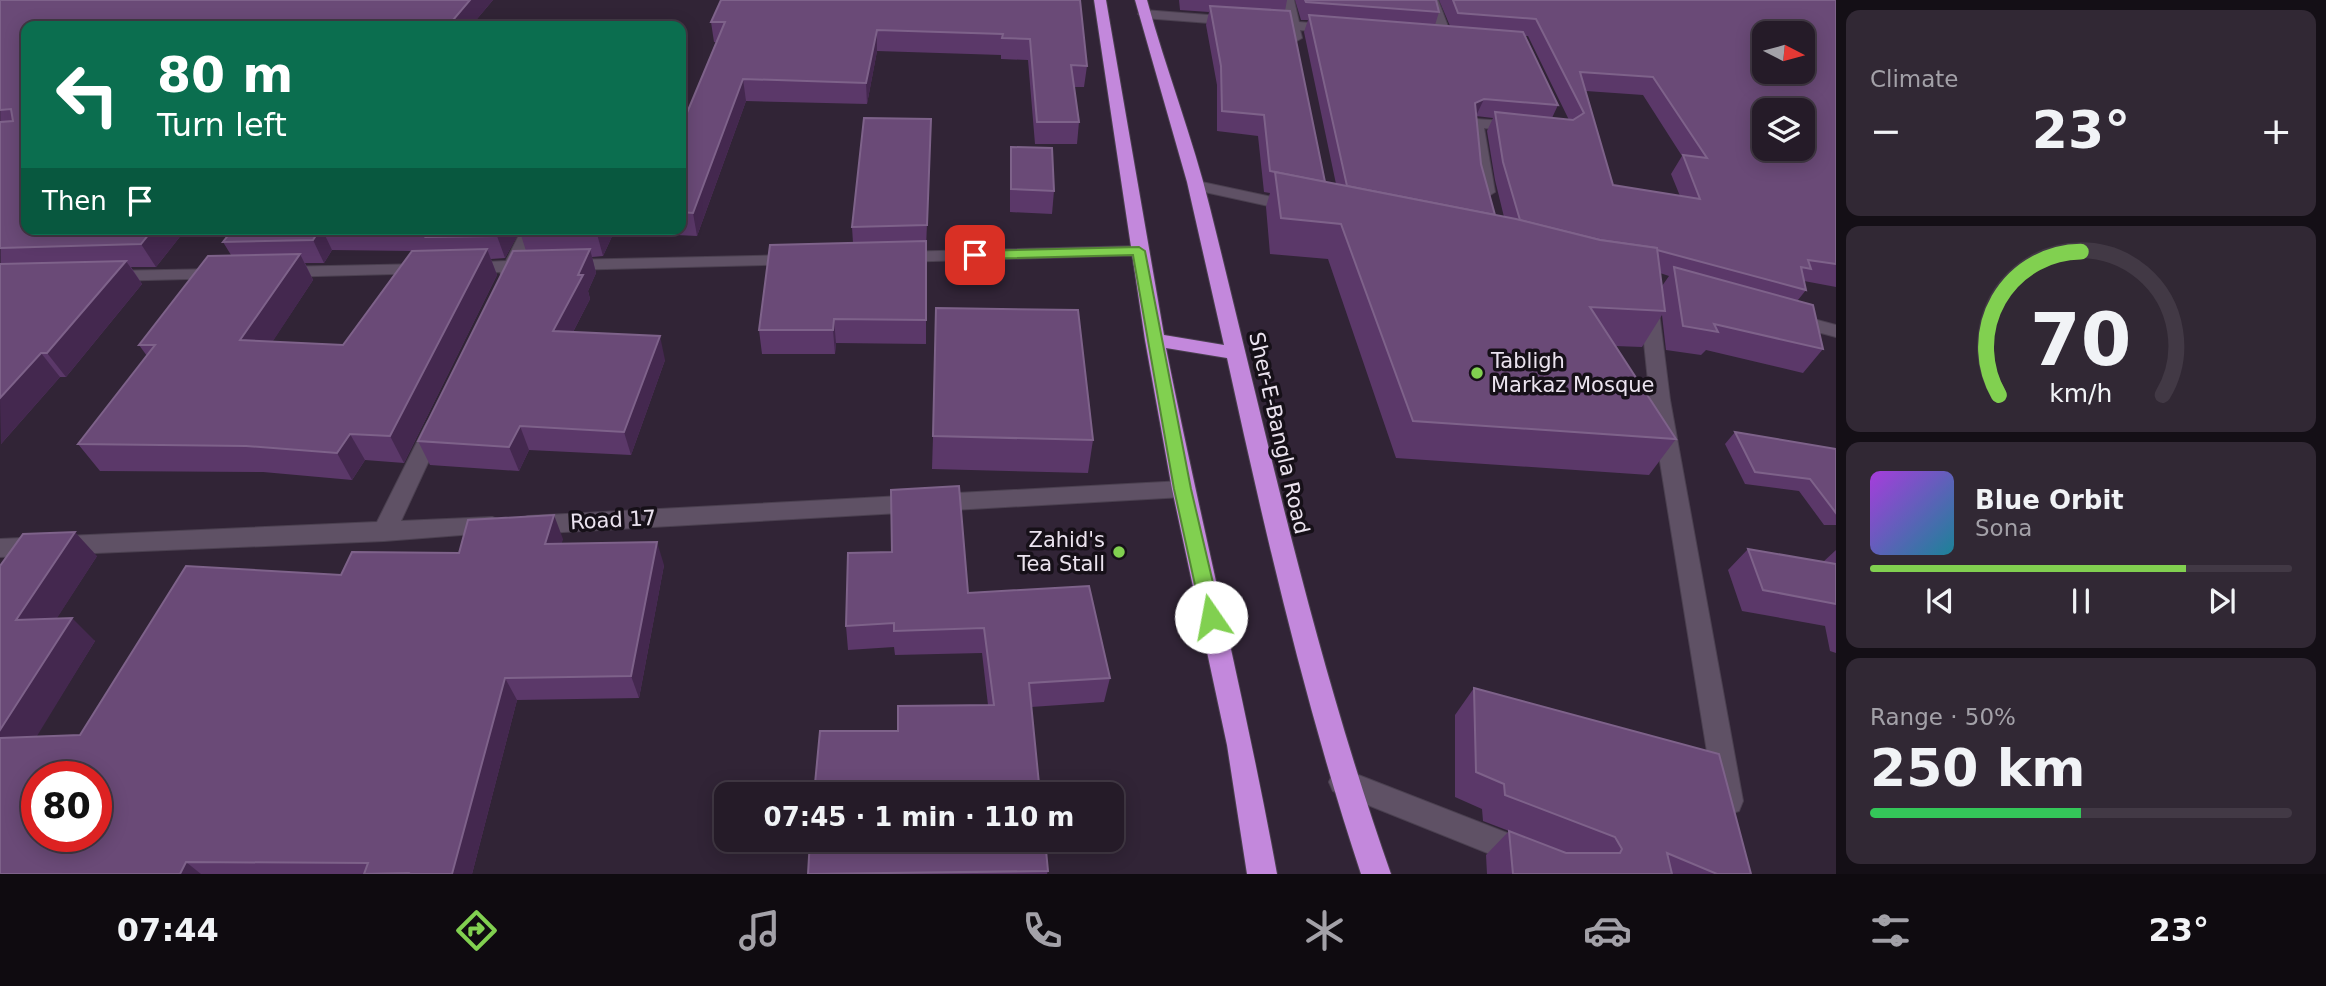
<!DOCTYPE html>
<meta charset="utf-8">
<style>
:root{--surface:#251b28;--page:#312834;--text:#f1f3f6;--muted:#a3a1a8;--line:#423945;--accent:#81d050}
body{margin:0;font-family:"DejaVu Sans",sans-serif;background:var(--page);color:var(--text);height:100vh;display:flex;flex-direction:column;font-size:26px;white-space:nowrap}
*{box-sizing:border-box;margin:0}
p{font-size:23px;color:var(--muted)}
.icon{flex:none;width:38px;height:38px;fill:none;stroke:currentColor;stroke-width:2;stroke-linecap:round;stroke-linejoin:round}
.map{position:relative;flex:1;overflow:hidden}
.details{display:flex;flex-direction:column;gap:10px;padding:10px;background:#140f16;width:490px}
.details>*{flex:none}
.top-card{position:absolute;left:21px;top:21px;width:665px;height:214px;border-radius:14px;box-shadow:0 4px 18px #0003,0 0 0 2px var(--line);background:#0b6e4f;color:#fff;overflow:hidden}
.needle{width:46px;rotate:96deg}
.buttons{position:absolute;left:1752px;top:21px;display:grid;gap:14px}
.buttons a{display:grid;place-items:center;width:63px;height:63px;border-radius:14px;background:var(--surface);box-shadow:0 4px 18px #0003,0 0 0 2px var(--line);font-size:35px}
.speed{position:absolute;left:21px;top:761px;display:flex;gap:14px;font-size:35px;font-weight:700;text-align:center}
.speed>*{display:grid;place-content:center;width:91px;height:91px;border-radius:50%;background:var(--surface);box-shadow:0 4px 18px #0003,0 0 0 2px var(--line);line-height:1}
.speed .limit{border:10px solid #d22;background:#fff;color:#111}
.pin{position:absolute;display:grid;place-items:center;width:60px;height:60px;color:#fff;margin:-30px;border-radius:14px;box-shadow:0 4px 10px #0006}
.me{position:absolute;width:77px;margin:-38px;rotate:348deg;stroke-linejoin:round;filter:drop-shadow(0 0 5px #0008)}
.turn{display:flex;align-items:center;gap:24px;height:147px;padding:0 21px;font-size:32px}
.turn .icon{width:91px;height:91px;stroke-width:2.5}
.turn b{display:block;font-size:49px;line-height:60px}
.then{display:flex;align-items:center;height:66px;padding:0 21px;background:#0003;gap:14px;font-size:26px}
.big{font-size:52px;font-weight:700;line-height:1.1}
.details .card{flex:1;display:flex;flex-direction:column;justify-content:center;gap:10px;min-width:0;padding:0 24px;border-radius:14px;background:var(--page)}
.details .dial{align-items:center;gap:0}
.dial svg{height:182px;overflow:visible;fill:none;stroke:var(--line);stroke-width:7;stroke-linecap:round;text-anchor:middle}
.dial text{fill:var(--text);stroke:none}
.song{display:flex;align-items:center;gap:21px}
.cover{width:84px;height:84px;border-radius:10px;background:linear-gradient(135deg,hsl(280 70% 55%),hsl(190 70% 35%))}
.played{height:7px;border-radius:4px;background:linear-gradient(90deg,var(--accent) 75%,var(--line) 75%)}
.keys{display:flex;justify-content:space-around;direction:ltr}
.heat{display:flex;justify-content:space-between;align-items:center;font-size:38px;direction:ltr}
.charge{height:10px;border-radius:5px;background:linear-gradient(90deg,#34c759 50%,var(--line) 0)}
.trip{position:absolute;left:714px;top:782px;width:410px;height:70px;border-radius:14px;background:var(--surface);box-shadow:0 4px 18px #0003,0 0 0 2px var(--line);font-weight:700;line-height:70px;text-align:center}
.dock{display:flex;height:112px;justify-content:space-around;align-items:center;background:#0f0b10;color:var(--muted)}
.dock .icon{width:49px;height:49px}
.dock .selected{color:var(--accent)}
.dock b{font-size:32px;color:var(--text)}
main{display:flex;flex:1;min-height:0}
.map>svg:first-child{display:block}
.lines{fill:none;stroke-linecap:round;stroke-linejoin:round}
.street-casing{stroke:#4b4050;stroke-width:2}
.highway-casing{stroke:#4b4050;stroke-width:2}
.street{fill:#5f5165;fill-rule:evenodd}
.highway{fill:#c388dc;fill-rule:evenodd}
.wall{fill:#5b3869;fill-rule:evenodd}
.shaded-wall{fill:#44284f}
.building{fill:#6a4a77;stroke:#7e628a;stroke-width:2;fill-rule:evenodd}
.route{fill:#81d050;stroke:#548734;stroke-width:2}
.poi-dot{fill:#81d050;stroke:#161018;stroke-width:2.5}
.labels{text-anchor:middle;dominant-baseline:central;stroke-width:7;stroke-linejoin:round;paint-order:stroke}
.poi-label{font-size:21px;fill:#ebe3ef;stroke:#161018;text-anchor:start}
.street-label{font-size:21px;fill:#ebe3ef;stroke:#161018}
</style>
<main>
<div class="map">
<svg width="1836" height="874" viewBox="0 0 1836 874">
<rect width="100%" height="100%" fill="#312436"/>
<g class="lines">
<defs>
<g id="street">
<polygon points="1282,0 1294,0 1299,22 1334,25 1341,29 1334,33 1300,30 1302,38 1295,42 1288,38 1287,29 1144,18 1138,14 1144,10 1285,21"/>
<polygon points="1426,0 1438,0 1452,37 1450,40 1438,37"/>
<polygon points="1476,119 1518,122 1526,127 1518,132 1484,128 1495,192 1487,197 1479,192 1469,123"/>
<polygon points="1197,181 1296,202 1304,207 1296,212 1191,189 1191,183"/>
<polygon points="522,229 539,229 524,261 537,262 540,266 537,270 518,272 514,278 502,278 500,272 465,273 456,268 465,263 506,261"/>
<polygon points="1139,246 1145,247 1148,251 1145,255 899,262 890,257 899,252"/>
<polygon points="794,255 800,256 803,260 800,264 567,270 558,265 567,260"/>
<polygon points="426,264 432,265 435,269 432,273 280,277 271,272 280,267"/>
<polygon points="220,269 226,270 229,274 226,278 109,281 100,276 109,271"/>
<polygon points="1649,298 1658,304 1670,400 1743,801 1739,811 1729,814 1719,811 1715,801 1650,400 1640,304"/>
<polygon points="1791,313 1836,325 1836,337 1784,323 1782,319"/>
<polygon points="435,419 442,421 445,426 401,521 492,517 500,520 503,526 500,532 384,541 0,557 0,539 377,522 425,426 428,421"/>
<polygon points="1183,481 1191,483 1194,489 1191,495 1183,497 528,534 520,531 517,525 520,519 528,516"/>
<polygon points="1343,769 1587,864 1592,874 1540,874 1333,791 1329,782 1333,773"/>
</g>
<path id="highway" d="M1094,0H1106L1164,335L1224,345L1187,182L1135,0H1147C1166,70 1193,138 1210,208C1266,432 1314,656 1391,874H1361C1305,705 1265,532 1227,358L1166,348C1201,524 1245,698 1277,874H1247L1227,745L1172,489L1145,340Z"/>
</defs>
<use href="#street" class="street-casing"/>
<use href="#highway" class="highway-casing"/>
<use href="#street" class="street"/>
<use href="#highway" class="highway"/>
</g>
<g class="wall">
<polygon points="0,0 493,0 471,26 26,26 186,229 156,267 131,267 142,284 66,377 60,377 1,444"/>
<polygon points="1080,0 1087,66 1084,87 1074,87 1079,122 1077,144 1035,144 1028,60 1001,59 1001,55 877,51 867,104 746,101 697,236 614,232 603,256 592,257 596,273 588,291 590,299 573,332 665,360 631,455 529,450 519,471 430,465 418,441 526,251 521,235 524,229 681,229 681,127 716,42 714,42 711,22"/>
<path d="M1179,0H1287L1285,11L1325,182L1336,184L1304,32L1308,20H1301L1295,0H1436L1439,12L1435,25L1450,26L1439,0H1836V287L1804,281L1806,290L1798,300L1823,349L1803,373L1706,350L1701,355L1666,350L1662,315L1642,347L1615,346L1676,439L1649,475L1396,458L1328,259L1270,254L1266,207L1270,193L1264,192L1258,136L1217,131V85L1206,25L1209,12L1180,10ZM1525,36H1528L1569,120L1552,118L1558,105ZM1586,91L1643,95L1682,156L1671,174L1680,196L1613,185ZM1476,116L1493,118L1487,131L1495,180L1504,217L1495,215L1481,164ZM1660,273L1669,276L1662,286Z"/>
<polygon points="931,119 926,249 926,344 836,343 835,354 762,354 759,330 853,243 852,227"/>
<polygon points="1011,147 1054,191 1052,214 1010,212 1010,170"/>
<path d="M233,229H521L505,258L491,259L497,275L404,463L365,460L352,480L263,472L100,471L78,444L147,356L139,345L231,255L223,242ZM332,250L412,251L343,345L272,342L313,280L305,263H324Z"/>
<polygon points="1735,432 1836,449 1836,525 1824,525 1799,491 1745,484 1725,444"/>
<polygon points="933,436 1093,440 1088,473 932,469"/>
<polygon points="563,539 561,543 664,565 639,698 517,700 472,874 0,874 0,566 97,556 56,619 95,641 36,736 80,735 341,575 459,553"/>
<polygon points="1748,549 1823,562 1836,550 1836,653 1830,651 1825,626 1742,611 1728,570"/>
<polygon points="968,593 1110,678 1104,702 1031,707 898,731 988,705 982,653 895,655 894,647 848,650 846,626"/>
<polygon points="1474,688 1751,874 1487,874 1486,855 1509,831 1540,843 1483,821 1482,809 1455,797 1455,715"/>
<polygon points="1048,871 1047,874 808,874"/>
</g>
<g class="shaded-wall">
<polygon points="470,0 493,0 471,26 448,26"/>
<polygon points="877,30 877,51 867,104 866,83"/>
<polygon points="743,79 746,101 697,236 693,213"/>
<polygon points="1484,99 1476,116 1475,103"/>
<polygon points="153,229 186,229 156,267 141,244"/>
<polygon points="320,229 322,229 332,250 324,263 313,240"/>
<polygon points="501,229 521,229 505,258 497,236"/>
<polygon points="599,229 613,229 614,232 603,256 597,234"/>
<polygon points="487,249 497,275 404,463 390,436"/>
<polygon points="590,249 596,273 588,291 590,299 561,355 553,331"/>
<polygon points="300,254 313,280 256,367 240,340"/>
<polygon points="126,261 142,284 66,377 47,353"/>
<polygon points="834,319 836,343 835,354 833,330"/>
<polygon points="660,336 665,360 631,455 624,432"/>
<polygon points="41,353 60,377 1,444 0,398"/>
<polygon points="520,426 529,450 519,471 509,447"/>
<polygon points="350,434 365,460 352,480 337,453"/>
<polygon points="554,515 563,539 555,567 545,544"/>
<polygon points="75,532 97,556 41,643 16,620"/>
<polygon points="657,542 664,565 639,698 631,676"/>
<polygon points="72,618 95,641 23,759 0,741 0,730"/>
<polygon points="505,678 517,700 472,874 452,874"/>
<polygon points="186,862 201,874 180,874"/>
</g>
<g class="building">
<polygon points="0,0 470,0 448,26 26,26 26,229 153,229 141,244 0,248 0,122 13,121 11,109 0,110"/>
<polygon points="721,0 1080,0 1087,66 1071,65 1079,122 1037,122 1030,39 1002,38 1003,34 877,30 866,83 743,79 693,213 681,212 681,127 725,22 711,22"/>
<polygon points="1305,0 1436,0 1439,12 1306,2"/>
<path d="M1453,0H1836V264L1808,260L1811,269L1801,267L1806,290L1657,250V248L1600,240L1520,220L1503,162L1495,112L1573,120L1584,113L1536,19L1458,13ZM1764,33H1802V72H1764ZM1580,72L1653,77L1707,158L1683,155L1700,199L1613,185ZM1764,110H1802V149H1764Z"/>
<polygon points="1210,6 1290,11 1325,182 1270,171 1264,115 1222,111 1221,66"/>
<polygon points="1309,15 1523,32 1558,105 1484,99 1475,103 1481,164 1495,215 1347,186"/>
<polygon points="864,118 931,119 927,225 852,227"/>
<polygon points="1011,147 1052,148 1054,191 1011,189"/>
<polygon points="1275,172 1516,219 1600,240 1657,248 1665,311 1590,307 1676,439 1413,421 1341,224 1281,218"/>
<polygon points="233,229 320,229 313,240 223,242"/>
<polygon points="432,229 501,229 497,236 426,237"/>
<polygon points="524,229 599,229 597,234 521,235"/>
<polygon points="926,241 926,320 834,319 833,330 759,330 770,245"/>
<polygon points="487,249 390,436 350,434 337,453 246,446 78,444 155,345 139,345 208,256 300,254 240,340 343,345 412,251"/>
<polygon points="590,249 578,275 583,275 553,331 660,336 624,432 520,426 509,447 418,441 513,251"/>
<polygon points="126,261 47,353 41,353 0,398 0,264"/>
<polygon points="1674,267 1813,305 1823,349 1714,324 1718,332 1683,326"/>
<polygon points="936,308 1078,310 1093,440 933,436"/>
<polygon points="1735,432 1836,449 1836,513 1810,479 1755,472"/>
<polygon points="959,486 968,593 1089,586 1110,678 1029,683 1040,794 814,794 820,731 898,731 898,706 994,705 984,628 894,631 894,623 846,626 848,553 892,552 891,490"/>
<path d="M554,515L545,544L657,542L631,676L505,678L452,874H407L408,873L364,874L368,863L186,862L180,874H0V738L80,735L186,566L341,575L352,552L459,553L468,520ZM37,777H96V836H37Z"/>
<polygon points="75,532 16,620 72,618 0,730 0,566 23,534"/>
<polygon points="1748,549 1836,564 1836,604 1763,590"/>
<polygon points="1474,688 1719,754 1751,874 1717,874 1667,853 1672,874 1513,874 1509,831 1566,853 1620,853 1622,849 1615,837 1505,795 1504,784 1476,772"/>
<polygon points="810,840 1045,840 1048,871 808,874"/>
</g>
<polygon class="route" points="1139,247 1145,251 1191,489 1221,617 1218,623 1205,623 1202,617 1174,489 1133,255 975,259 969,255 975,251"/>
<g class="poi-dot">
<circle cx="1477" cy="373" r="7"/>
<circle cx="1119" cy="552" r="7"/>
</g>
<g class="labels">
<g class="poi-label">
<text x="1491" y="361">Tabligh<tspan x="1491" dy="24">Markaz Mosque</tspan></text>
<text x="1105" y="540" text-anchor="end">Zahid's<tspan x="1105" dy="24">Tea Stall</tspan></text>
</g>
<g class="street-label">
<text transform="translate(1279 433) rotate(77)">Sher-E-Bangla Road</text>
<text transform="translate(613 520) rotate(-3)">Road 17</text>
</g>
</g>
</svg>
<div class="buttons">
<a><svg class="needle" viewBox="-14 -14 28 28"><path d="M0-13l5 13h-10z" fill="#e53935"/><path d="M0 13l5-13h-10z" fill="#a3a1a8"/></svg></a>
<a><svg class="icon" aria-label="layers" viewBox="0 0 24 24"><path d="M12 4l9 5-9 5-9-5zM3 14l9 5 9-5"/></svg></a>
</div>
<div class="speed"><div class="limit">80</div></div>
<div class="pin" style="left:975px;top:255px;background:#d93025"><svg class="icon" aria-label="arrive" viewBox="0 0 24 24"><path d="M6 21V4h12l-3 4 3 4H6"/></svg></div>
<svg class="me" style="left:1211px;top:617px" viewBox="-20 -20 40 40"><circle r="19" fill="#fff"/><path d="M0-13L10 11 0 6-10 11z" fill="#81d050"/></svg>
<div class="trip">07:45 · 1 min · 110 m</div>
<div class="top-card">
<div class="turn"><svg class="icon" aria-label="left" viewBox="0 0 24 24"><path d="M17 20v-9H6M10 6l-5 5 5 5"/></svg><div><b>80 m</b>Turn left</div></div>
<div class="then">Then<svg class="icon" aria-label="arrive" viewBox="0 0 24 24"><path d="M6 21V4h12l-3 4 3 4H6"/></svg></div>
</div>
</div>
<section class="details">
<div class="card"><p>Climate</p>
<div class="heat"><a>−</a><b class="big">23°</b><a>+</a></div>
</div>
<div class="card dial"><svg viewBox="0 0 100 80">
<path d="M14 69A42 42 0 1 1 86 69"/>
<path d="M14 69A42 42 0 0 1 50 6" stroke="#81d050"/>
<text x="50" y="56" font-size="32" font-weight="700">70</text>
<text x="50" y="72" font-size="11">km/h</text>
</svg></div>
<div class="card">
<div class="song"><i class="cover"></i><div><b>Blue Orbit</b><p>Sona</p></div></div>
<div class="played"></div>
<div class="keys"><svg class="icon" aria-label="previous" viewBox="0 0 24 24"><path d="M18 5L8 12l10 7zM5 5v14"/></svg><svg class="icon" aria-label="pause" viewBox="0 0 24 24"><path d="M8 5v14M16 5v14"/></svg><svg class="icon" aria-label="next" viewBox="0 0 24 24"><path d="M6 5l10 7-10 7zM19 5v14"/></svg></div>
</div>
<div class="card"><p>Range · 50%</p><b class="big">250 km</b><div class="charge"></div></div>
</section>
</main>
<nav class="dock">
<b>07:44</b>
<svg class="icon selected" aria-label="directions" viewBox="0 0 24 24"><path d="M12 3l9 9-9 9-9-9zM9 14v-3h6M13 9l2 2-2 2"/></svg>
<svg class="icon" aria-label="music" viewBox="0 0 24 24"><path d="M9 18V5l10-2v13"/><circle cx="6" cy="18" r="3"/><circle cx="16" cy="16" r="3"/></svg>
<svg class="icon" aria-label="phone" viewBox="0 0 24 24"><path d="M5 4h4l2 5-3 2q2 4 5 5l2-3 5 2v4C11 20 4 13 5 4z"/></svg>
<svg class="icon" aria-label="climate" viewBox="0 0 24 24"><path d="M12 3v18M4 7l16 10M4 17L20 7"/></svg>
<svg class="icon" aria-label="car" viewBox="0 0 24 24"><path d="M5 17H2v-5l4-1 3-4h7l3 4 3 1v5h-3M9 17h6M6 11h13"/><circle cx="7" cy="17" r="2"/><circle cx="17" cy="17" r="2"/></svg>
<svg class="icon" aria-label="filters" viewBox="0 0 24 24"><path d="M4 7h16M4 17h16"/><circle cx="9" cy="7" r="2"/><circle cx="15" cy="17" r="2"/></svg>
<b>23°</b>
</nav>
